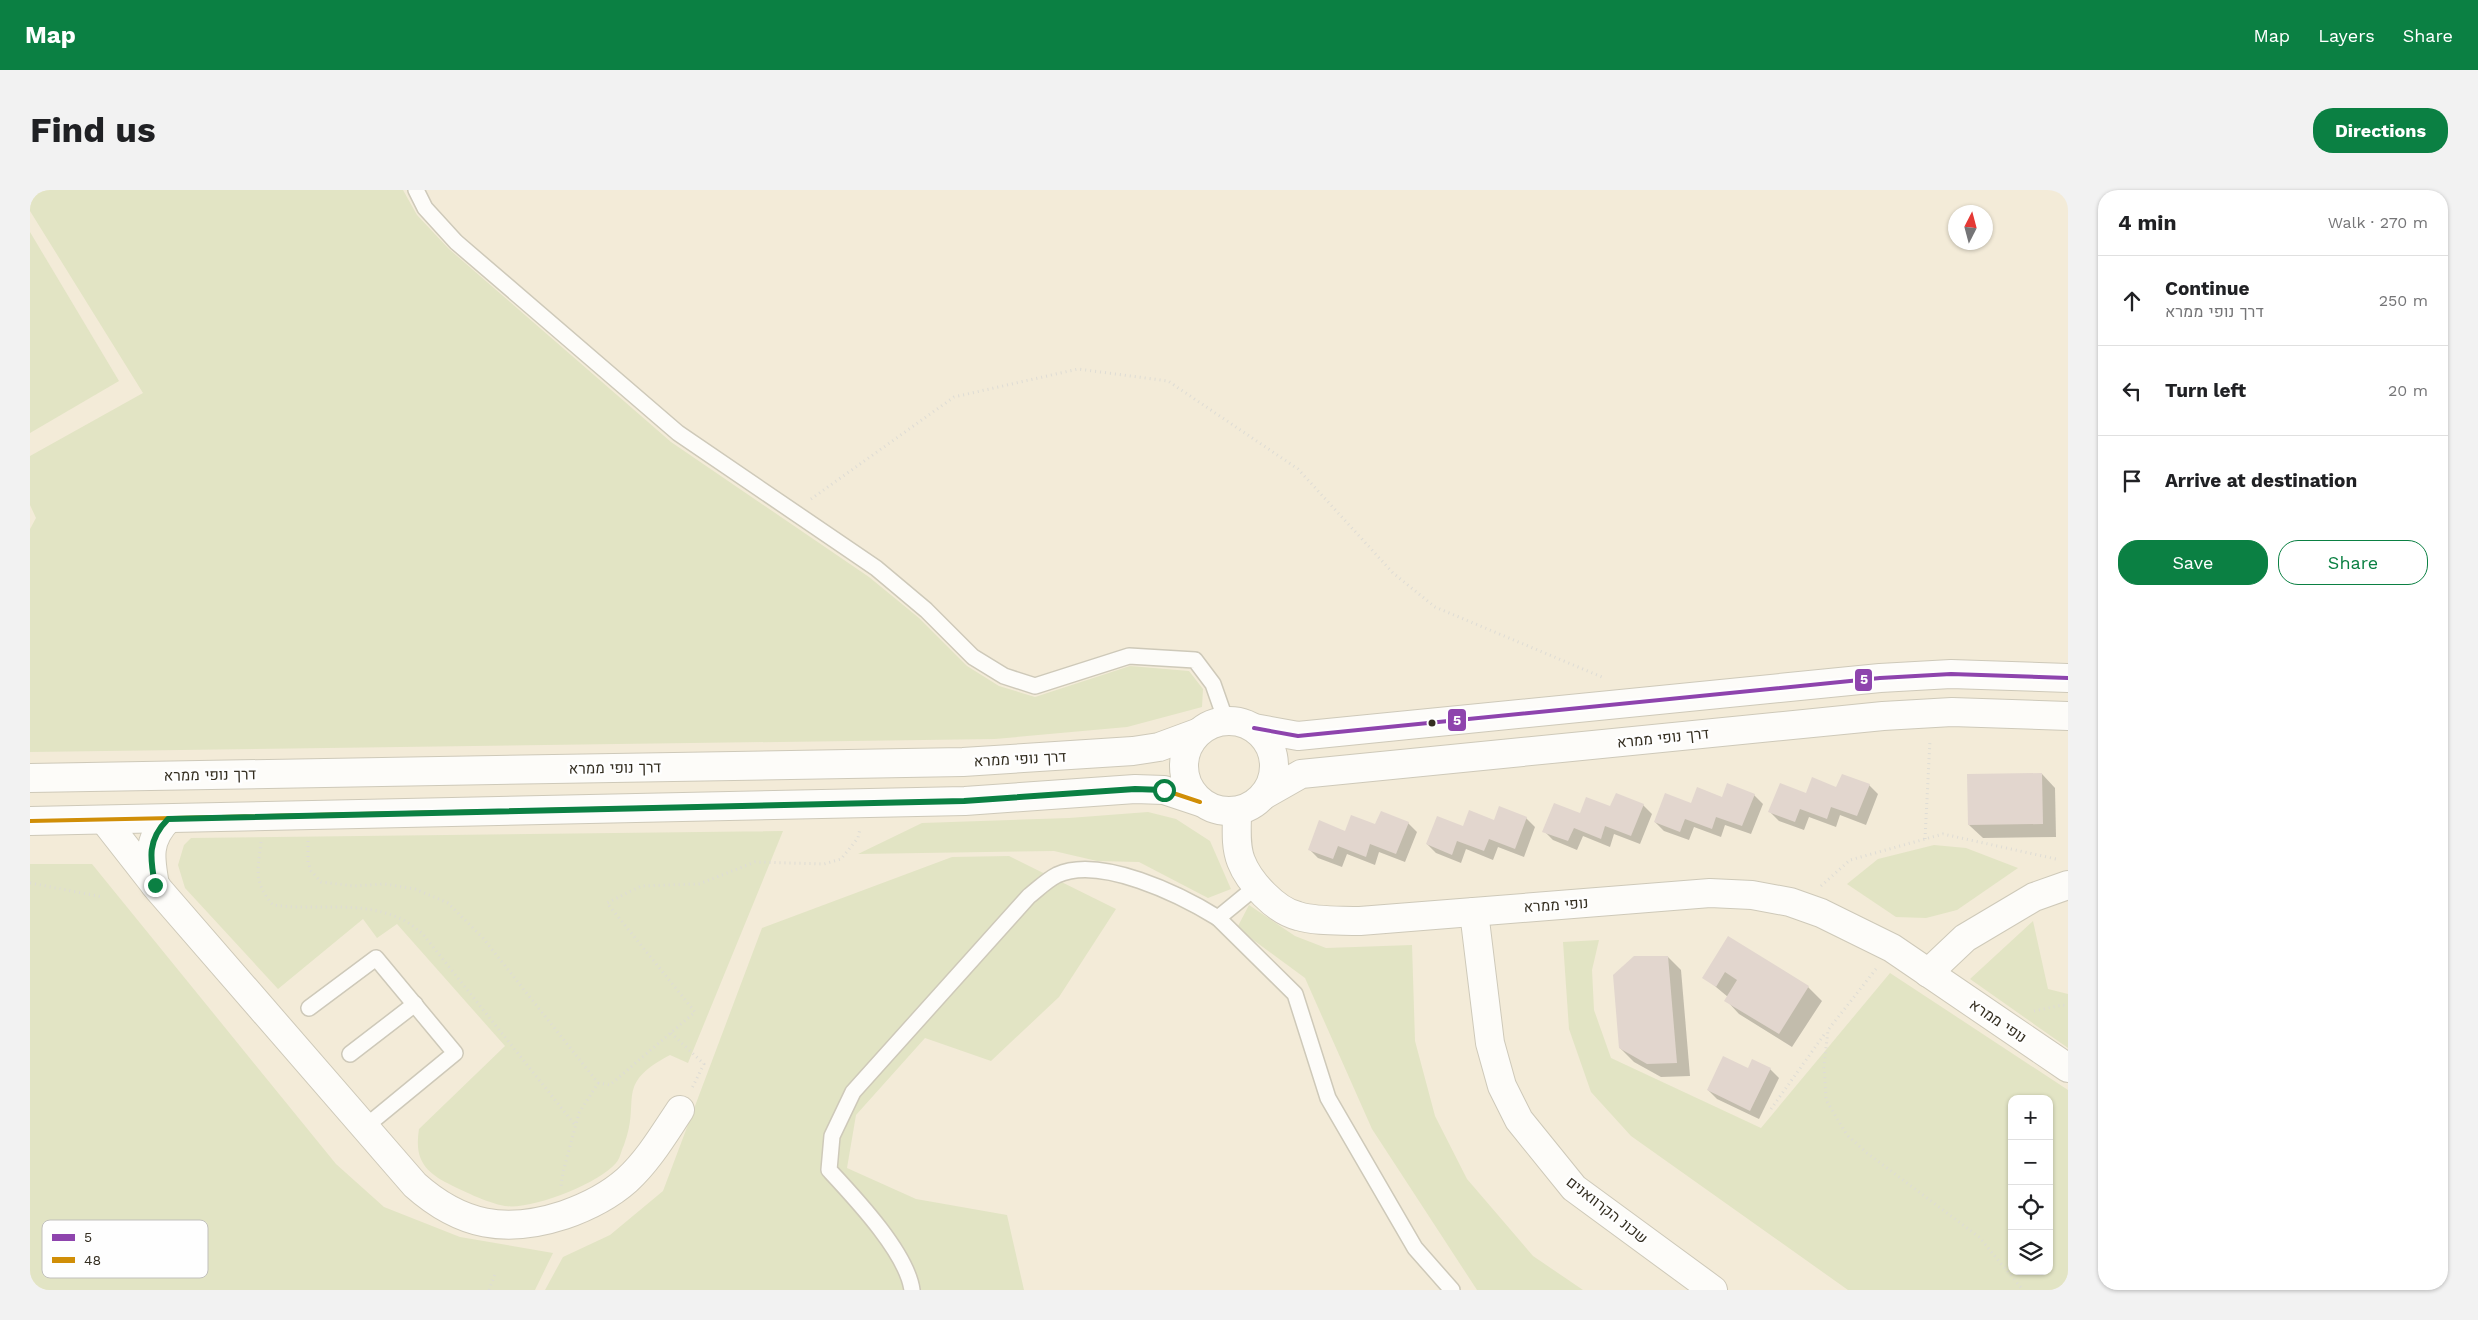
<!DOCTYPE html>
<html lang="en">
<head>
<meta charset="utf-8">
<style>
  body { margin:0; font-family:"Work Sans",Heebo,sans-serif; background:#f2f2f2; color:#202124 }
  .controls { position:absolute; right:15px; bottom:15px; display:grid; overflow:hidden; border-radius:10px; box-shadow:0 1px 4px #0004 }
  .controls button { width:45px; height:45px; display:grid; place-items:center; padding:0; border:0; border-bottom:1px solid #e0e0e0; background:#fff; color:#202124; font:25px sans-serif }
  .compass { position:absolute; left:1918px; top:15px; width:45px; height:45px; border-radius:50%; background:#fff; box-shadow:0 1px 4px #0004; rotate:6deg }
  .stop { position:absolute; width:15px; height:15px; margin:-11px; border:4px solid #0b8043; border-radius:50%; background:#fff }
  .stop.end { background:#0b8043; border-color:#fff; box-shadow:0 1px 5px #0008 }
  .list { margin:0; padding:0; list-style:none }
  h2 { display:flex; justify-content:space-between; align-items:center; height:65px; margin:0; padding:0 20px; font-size:21px }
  h2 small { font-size:16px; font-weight:400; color:#757577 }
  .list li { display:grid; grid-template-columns:32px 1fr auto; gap:15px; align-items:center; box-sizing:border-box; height:90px; padding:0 20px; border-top:1px solid #e0e0e0 }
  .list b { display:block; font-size:19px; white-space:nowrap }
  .list p { margin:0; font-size:16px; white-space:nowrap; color:#757577 }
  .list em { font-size:16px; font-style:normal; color:#757577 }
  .actions { display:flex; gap:10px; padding:15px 20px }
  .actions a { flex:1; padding:11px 0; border:1px solid #0b8043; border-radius:20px; text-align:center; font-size:18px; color:#0b8043 }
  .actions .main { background:#0b8043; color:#fff }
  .icon { flex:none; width:28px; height:28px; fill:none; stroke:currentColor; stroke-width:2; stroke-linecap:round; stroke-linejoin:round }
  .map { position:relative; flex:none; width:2038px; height:1100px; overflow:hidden; border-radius:20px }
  header { display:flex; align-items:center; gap:30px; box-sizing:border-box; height:70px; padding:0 25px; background:#0b8043; color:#fff }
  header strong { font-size:24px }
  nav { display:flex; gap:28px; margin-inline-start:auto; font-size:18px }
  .intro { display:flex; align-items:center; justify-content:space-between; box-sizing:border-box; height:120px; padding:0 30px }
  h1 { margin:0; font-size:35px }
  .button { padding:12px 22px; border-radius:20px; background:#0b8043; color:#fff; font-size:18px; font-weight:700 }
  main { display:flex; gap:30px; padding:0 30px }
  aside { flex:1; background:#fff; border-radius:20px; box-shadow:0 1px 4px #0004 }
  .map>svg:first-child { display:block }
  .green { fill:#e2e4c4; fill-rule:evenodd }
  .shadow { fill:#0003 }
  .building { fill:#e2d6ce }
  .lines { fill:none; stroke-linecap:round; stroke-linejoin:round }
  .service-casing { stroke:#cec9b9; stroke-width:18 }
  .minor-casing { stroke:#cec9b9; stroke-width:30 }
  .secondary-casing { stroke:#cec9b9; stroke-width:30 }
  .path { stroke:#dedcd5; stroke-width:3; stroke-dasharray:1 4; stroke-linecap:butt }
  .service { stroke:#fdfcf9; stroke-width:15 }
  .minor { stroke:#fdfcf9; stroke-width:28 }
  .secondary { stroke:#fdfcf9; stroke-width:28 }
  .bus-1-casing { stroke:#fefefe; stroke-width:8 }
  .bus-2-casing { stroke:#fefefe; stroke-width:8 }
  .bus-1 { stroke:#8e44ad; stroke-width:4 }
  .bus-2 { stroke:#d08e07; stroke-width:4 }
  .route { stroke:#0b8043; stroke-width:6 }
  .bus-dot { fill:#342e21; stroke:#fefefe; stroke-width:2 }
  .labels { text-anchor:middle; stroke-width:5; stroke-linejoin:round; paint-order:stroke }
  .street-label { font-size:15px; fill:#342e21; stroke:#fefefe }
  .key { fill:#fefefe; stroke:#c1c0bc; stroke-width:1 }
  .key-label { font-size:14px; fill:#342e21 }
  .line-badge { stroke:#fefefe; stroke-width:2 }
  .badge-label { font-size:14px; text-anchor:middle; font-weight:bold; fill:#fff }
</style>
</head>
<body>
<header>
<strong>Map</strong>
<nav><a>Map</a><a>Layers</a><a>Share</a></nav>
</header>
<div class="intro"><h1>Find us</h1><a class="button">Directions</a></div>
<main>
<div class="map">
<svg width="2038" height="1100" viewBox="0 0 2038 1100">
  <rect width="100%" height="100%" fill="#f3ebd8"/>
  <!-- green -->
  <g class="green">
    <polygon points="0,0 373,0 387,25 419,59 641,252 839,387 889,428 937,476 969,496 1005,507 1100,476 1159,481 1173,499 1172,517 1097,537 965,549 0,562 0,339 6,328 0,315 0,266 113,203 0,21"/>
    <polygon points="0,42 89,191 0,243"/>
    <polygon points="1118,622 1146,629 1180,651 1201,699 1178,708 1109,672 1067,671 1024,661 828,664 892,633 1039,628"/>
    <path d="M753 641 658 873 640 865C583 895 612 909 594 955 591 961 590 969 586 973 568 994 502 1020 475 1016 457 1013 431 1000 415 992 391 979 385 965 389 939L475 856 367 734 347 748 333 729 248 799 155 698 148 675 154 655 161 648Z"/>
    <polygon points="1904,655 1936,658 1988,678 1927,720 1896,728 1866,727 1817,694 1848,669"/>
    <polygon points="979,666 1086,719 1029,807 961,871 895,848 826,925 817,978 886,1009 977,1025 994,1100 515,1100 533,1067 580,1045 633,1001 732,738 922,667"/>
    <polygon points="0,674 62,674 306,974 354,1017 430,1047 523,1063 505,1100 0,1100"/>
    <polygon points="1219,715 1265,746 1296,758 1382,755 1385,851 1405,926 1437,989 1503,1066 1553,1100 1447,1100 1342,939 1275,788 1207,738"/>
    <polygon points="2003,731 2018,799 2038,804 2038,858 1940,789"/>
    <path d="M1569 750 1562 780 1564 820 1581 868 1731 938 1860 783 2038 900V1100H1818L1601 946 1561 902 1539 839 1533 752ZM1982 909H2019V1081H1982Z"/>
  </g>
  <!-- shadow -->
  <g class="shadow">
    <polygon points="2012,584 2025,598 2026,647 1953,648 1939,635"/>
    <polygon points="1839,595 1848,604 1836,635 1810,625 1806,637 1779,627 1774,640 1749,631 1740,622 1777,605"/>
    <polygon points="1724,605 1733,614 1721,644 1695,635 1691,647 1664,637 1659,650 1634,641 1625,632 1662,615"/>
    <polygon points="1613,615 1622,624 1610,654 1584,644 1580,657 1553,646 1547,660 1523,650 1514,641 1550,624"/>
    <polygon points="1496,628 1505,637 1494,667 1468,657 1463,670 1436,659 1431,673 1406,663 1397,654 1434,638"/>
    <polygon points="1378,633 1387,642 1375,672 1349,662 1345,675 1317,664 1312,677 1288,668 1279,659 1315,642"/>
    <polygon points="1698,748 1778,797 1792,811 1762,857 1709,824 1696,810 1698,807 1674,787"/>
    <polygon points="1638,767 1651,780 1660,886 1631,887 1604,872 1590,858"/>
    <polygon points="1740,879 1749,888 1729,929 1687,909 1678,900"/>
  </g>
  <!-- building -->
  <g class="building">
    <polygon points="2012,583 2013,634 1938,635 1937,584"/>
    <polygon points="1812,584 1840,594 1827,626 1801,617 1797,629 1770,619 1765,632 1738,622 1750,593 1776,603 1782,587 1806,597"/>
    <polygon points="1697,593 1725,604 1712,636 1686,627 1682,639 1655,629 1650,642 1624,632 1635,603 1661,613 1667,597 1692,607"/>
    <polygon points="1586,603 1614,614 1601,646 1575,636 1571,649 1544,638 1538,651 1512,642 1524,613 1550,623 1556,607 1580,616"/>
    <polygon points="1469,616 1497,627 1485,659 1459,649 1454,661 1427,651 1422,665 1396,654 1407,626 1433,636 1439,620 1464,630"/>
    <polygon points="1351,621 1379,632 1366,664 1340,654 1336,667 1308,656 1303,669 1278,660 1289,630 1315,641 1321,625 1345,634"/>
    <polygon points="1698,746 1779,796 1749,844 1694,811 1707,790 1695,782 1686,797 1672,788"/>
    <polygon points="1604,766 1638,766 1647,873 1617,874 1589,858 1583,785"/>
    <polygon points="1693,866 1718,878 1722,869 1741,878 1720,921 1677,900"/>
  </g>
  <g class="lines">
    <!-- service casing -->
    <g class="service-casing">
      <g id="service">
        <polyline points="386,0 395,18 426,52 648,243 846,378 896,420 943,467 974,486 1005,496 1099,466 1165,470 1183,494 1196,531"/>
        <polyline points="1188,728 1265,804 1298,908 1385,1058 1422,1100"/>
        <polyline points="279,818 346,768 425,863 335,937"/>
        <polyline points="320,864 385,814"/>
        <path d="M882 1100C877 1063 825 1008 799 980L802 946 823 902 999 706C1008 699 1017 690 1027 685 1070 665 1151 705 1188 728L1227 696"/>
      </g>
    </g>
    <!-- minor casing -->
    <g class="minor-casing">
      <g id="minor">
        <path d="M1207 621C1207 638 1205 656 1211 671 1219 692 1246 721 1268 726 1288 732 1309 730 1330 731L1680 703 1722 705 1760 712 1791 723 1862 758 2038 878"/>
        <path d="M75 631 129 700 385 995C431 1036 476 1044 534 1025 557 1017 579 1006 597 990 618 971 634 944 650 920"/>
        <path d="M125 695C120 668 117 650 138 629"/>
        <polyline points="1444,722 1460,853 1472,896 1489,930 1544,998 1683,1100"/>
        <polyline points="1898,783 1935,748 2004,707 2038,695"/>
      </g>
    </g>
    <!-- secondary casing -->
    <g class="secondary-casing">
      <g id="secondary">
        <circle cx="1199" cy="576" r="45"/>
        <polyline points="1224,538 1268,546 1850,488 1921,484 2038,488"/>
        <polyline points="0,588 933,572 1103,561 1129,557 1167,543"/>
        <polyline points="1234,605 1271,584 1853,526 1922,522 2038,526"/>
        <polyline points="0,631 935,611 1105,599 1134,600 1170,612"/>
      </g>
    </g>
    <!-- path -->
    <g class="path">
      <polyline points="781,309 924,207 1048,179 1138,191 1268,279 1363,383 1405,417 1572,487"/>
      <polyline points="1895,649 1900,550"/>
      <polyline points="278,651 278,672 281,681 291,692 324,696 355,694 385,699 418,713 453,748 568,893 549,923 533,982 531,996"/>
      <path d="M231 652C228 680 223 692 243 715 285 721 329 710 369 728 377 731 385 738 392 743L545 935"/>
      <polyline points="0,693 73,707"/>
      <polyline points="1791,696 1820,670 1913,644 2026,669"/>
      <polyline points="1846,779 1798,840 1794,876 1796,910 1817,945 1837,963 1949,1047 1993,1100"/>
      <polyline points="2004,821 2032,815 2038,816"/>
      <polyline points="641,843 674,874 662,898"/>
      <polyline points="568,893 580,895 665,822 577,713 611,696 669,694 725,672 794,674 811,669 828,648 830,639"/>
      <polyline points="1741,919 1796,842"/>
      <polyline points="459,1100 465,1084"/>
    </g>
    <!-- service -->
    <use href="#service" class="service"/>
    <!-- minor -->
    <use href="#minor" class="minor"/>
    <!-- secondary -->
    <use href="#secondary" class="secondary"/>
    <!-- bus-1 casing -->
    <g class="bus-1-casing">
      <polyline id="bus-1" points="1224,538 1268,546 1850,488 1921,484 2038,488"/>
    </g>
    <!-- bus-2 casing -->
    <g class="bus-2-casing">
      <polyline id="bus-2" points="0,631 935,611 1105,599 1134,600 1170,612"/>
    </g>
    <!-- bus-1 -->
    <use href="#bus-1" class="bus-1"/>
    <!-- bus-2 -->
    <use href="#bus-2" class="bus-2"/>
  </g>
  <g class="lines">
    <!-- route -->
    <path class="route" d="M125 695C120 668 117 650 138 629L934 611 1105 599 1134 600"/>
  </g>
  <!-- markers -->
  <circle class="bus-dot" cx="1402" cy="533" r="4.5"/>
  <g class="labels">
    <!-- street labels -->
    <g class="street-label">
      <text transform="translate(1633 548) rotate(-6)" y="5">דרך נופי ממרא</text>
      <text transform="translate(990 569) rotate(-3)" y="5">דרך נופי ממרא</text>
      <text transform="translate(585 578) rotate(-1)" y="5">דרך נופי ממרא</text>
      <text transform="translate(180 585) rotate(-1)" y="5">דרך נופי ממרא</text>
      <text transform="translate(1526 715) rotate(-4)" y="5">נופי ממרא</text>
      <text transform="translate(1968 831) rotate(34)" y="5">נופי ממרא</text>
      <text transform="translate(1577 1020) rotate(38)" y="5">שכונ הקרוואנים</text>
    </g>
  </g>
  <!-- legend -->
  <rect x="12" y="1030" width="166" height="58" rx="8" class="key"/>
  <rect x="22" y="1044" width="23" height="7" fill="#8e44ad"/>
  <rect x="22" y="1067" width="23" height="6" fill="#d08e07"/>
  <g class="key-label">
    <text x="54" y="1052">5</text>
    <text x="54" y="1075">48</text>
  </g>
  <g class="line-badge">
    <rect x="1824" y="478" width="19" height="24" rx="5" fill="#8e44ad"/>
    <rect x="1417" y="518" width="20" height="24" rx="5" fill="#8e44ad"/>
  </g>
  <g class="badge-label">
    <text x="1834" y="494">5</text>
    <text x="1427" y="535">5</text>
  </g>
</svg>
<div class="controls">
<button>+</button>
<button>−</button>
<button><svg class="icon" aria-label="locate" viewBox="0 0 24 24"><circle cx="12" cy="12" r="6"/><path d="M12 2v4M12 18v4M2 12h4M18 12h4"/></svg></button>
<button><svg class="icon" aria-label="layers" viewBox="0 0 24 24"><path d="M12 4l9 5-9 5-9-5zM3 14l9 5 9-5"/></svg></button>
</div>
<svg class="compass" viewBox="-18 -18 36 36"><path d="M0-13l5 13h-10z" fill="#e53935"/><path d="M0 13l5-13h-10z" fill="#757577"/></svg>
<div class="stop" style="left:1134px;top:600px"></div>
<div class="stop end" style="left:125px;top:695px"></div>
</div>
<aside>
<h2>4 min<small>Walk · 270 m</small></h2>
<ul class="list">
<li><svg class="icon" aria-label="ahead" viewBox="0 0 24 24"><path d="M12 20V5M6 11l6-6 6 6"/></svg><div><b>Continue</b><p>דרך נופי ממרא</p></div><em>250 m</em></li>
<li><svg class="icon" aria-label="left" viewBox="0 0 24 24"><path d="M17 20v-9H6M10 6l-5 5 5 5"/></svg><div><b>Turn left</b></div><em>20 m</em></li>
<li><svg class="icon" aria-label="arrive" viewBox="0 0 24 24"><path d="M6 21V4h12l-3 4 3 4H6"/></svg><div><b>Arrive at destination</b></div></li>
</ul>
<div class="actions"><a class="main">Save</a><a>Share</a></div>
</aside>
</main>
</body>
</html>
